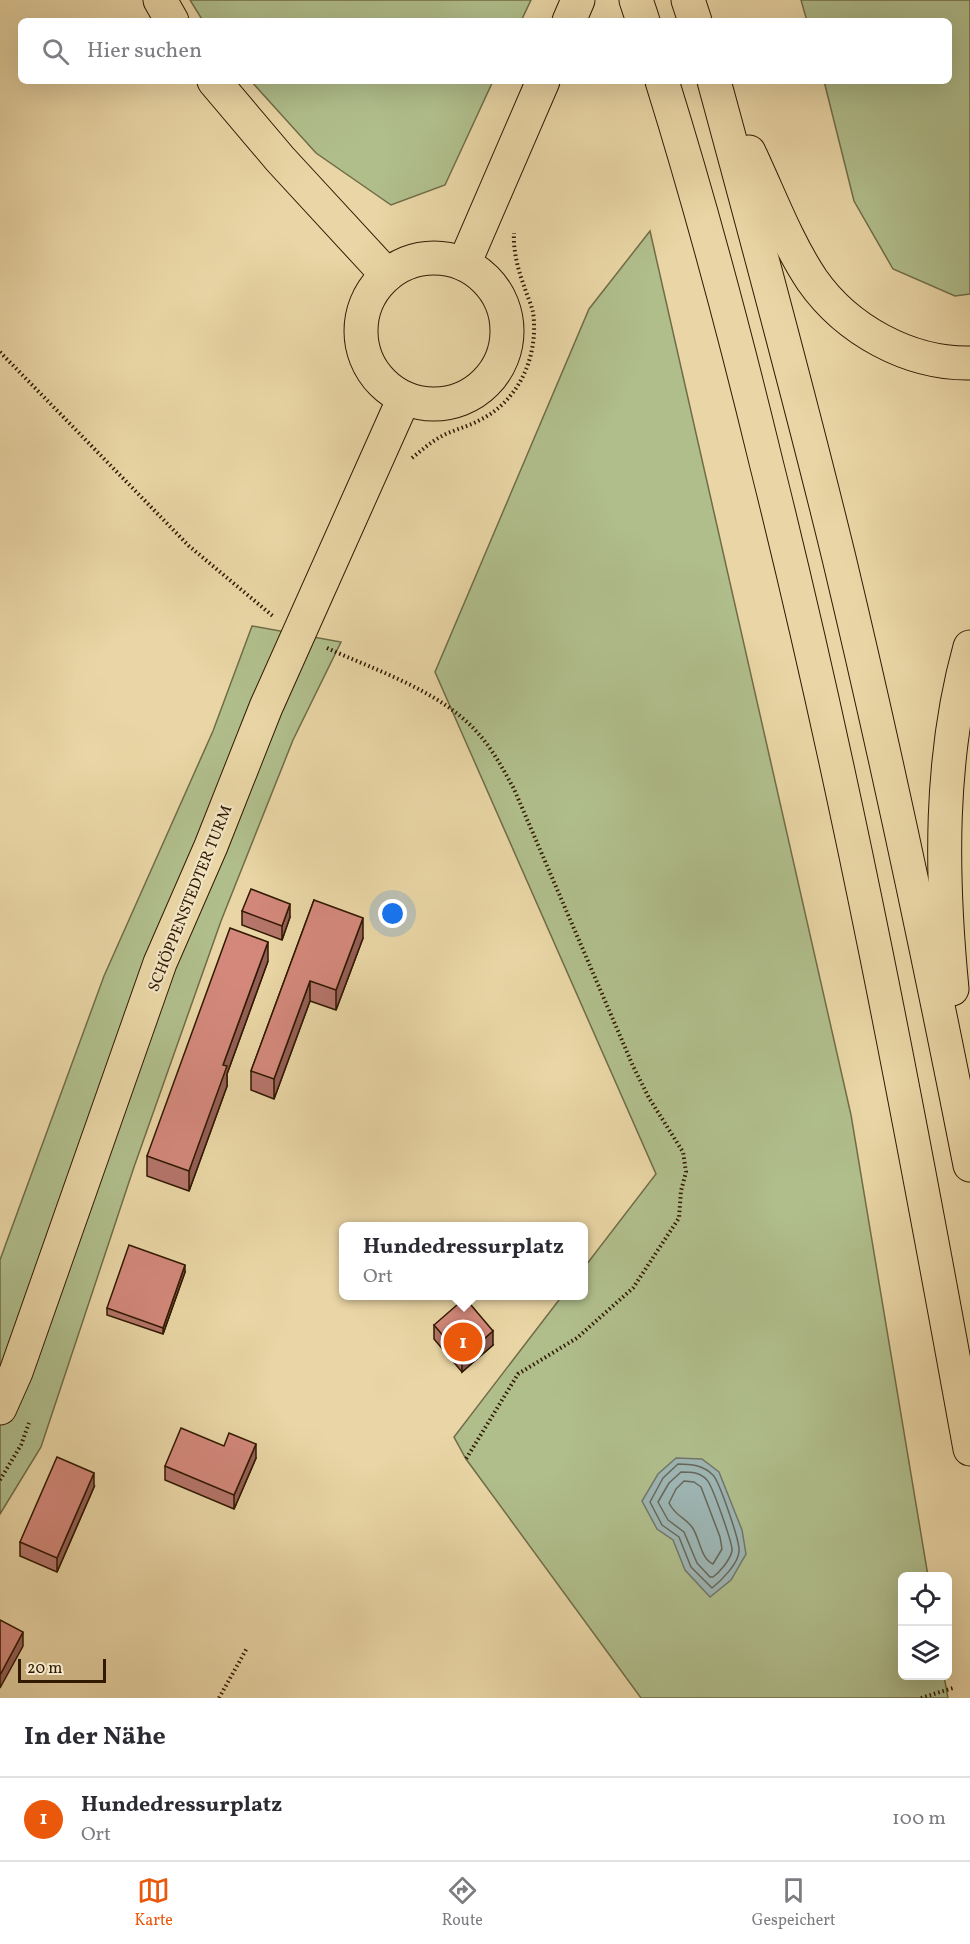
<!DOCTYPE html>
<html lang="de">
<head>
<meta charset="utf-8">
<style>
  body { margin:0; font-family:Vollkorn,serif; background:#f7f7f7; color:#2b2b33 }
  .controls { position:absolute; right:18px; bottom:18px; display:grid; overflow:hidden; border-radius:9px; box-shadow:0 6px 24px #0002 }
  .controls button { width:54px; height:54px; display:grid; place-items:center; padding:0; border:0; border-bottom:2px solid #e1e1e2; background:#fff; color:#2b2b33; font:30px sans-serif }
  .scale { position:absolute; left:18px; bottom:15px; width:88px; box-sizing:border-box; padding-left:6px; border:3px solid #311900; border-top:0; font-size:16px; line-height:21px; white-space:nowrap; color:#311900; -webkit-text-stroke:4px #f1e4c4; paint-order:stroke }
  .you { position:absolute; left:393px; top:914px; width:21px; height:21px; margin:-15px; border:4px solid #fff; border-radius:50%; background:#1a73e8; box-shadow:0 0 0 9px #1a73e833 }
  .badge { display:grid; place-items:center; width:39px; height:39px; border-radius:50%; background:#ea580c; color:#fff; font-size:20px; font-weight:700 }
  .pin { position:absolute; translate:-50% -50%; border:3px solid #fff; box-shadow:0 2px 6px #0006 }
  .popup { position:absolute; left:339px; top:1222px; width:249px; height:78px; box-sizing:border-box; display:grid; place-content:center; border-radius:9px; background:#fff; filter:drop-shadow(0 2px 4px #0005); font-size:20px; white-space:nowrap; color:#7c7c81 }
  .popup b { font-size:22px; color:#2b2b33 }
  .popup::after { content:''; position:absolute; left:50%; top:100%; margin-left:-12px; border:12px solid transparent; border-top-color:#fff }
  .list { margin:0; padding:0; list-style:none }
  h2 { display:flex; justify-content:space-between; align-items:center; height:78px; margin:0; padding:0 24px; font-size:26px }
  h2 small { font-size:20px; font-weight:400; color:#7c7c81 }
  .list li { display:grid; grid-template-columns:39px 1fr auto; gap:18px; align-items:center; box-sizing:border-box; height:84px; padding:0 24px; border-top:2px solid #e1e1e2 }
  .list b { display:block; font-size:22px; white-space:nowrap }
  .list p { margin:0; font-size:20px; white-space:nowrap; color:#7c7c81 }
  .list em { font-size:20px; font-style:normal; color:#7c7c81 }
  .icon { flex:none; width:33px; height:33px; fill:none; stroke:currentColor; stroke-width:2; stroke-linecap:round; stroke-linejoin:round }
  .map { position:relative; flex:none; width:970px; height:1698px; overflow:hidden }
  .search { position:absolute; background:#fff; box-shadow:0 6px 24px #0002; left:18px; right:18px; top:18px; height:66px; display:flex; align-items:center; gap:15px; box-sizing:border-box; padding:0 21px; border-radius:9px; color:#7c7c81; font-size:22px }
  .sheet { height:162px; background:#fff }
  nav { display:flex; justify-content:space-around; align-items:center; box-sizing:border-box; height:84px; border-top:2px solid #e1e1e2; background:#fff; font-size:16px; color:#7c7c81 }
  nav a { display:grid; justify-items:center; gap:3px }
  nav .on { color:#ea580c }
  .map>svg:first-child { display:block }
  .green { fill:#b0be8c; stroke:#706c46; stroke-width:1.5 }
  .water { fill:#9db5b3; stroke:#72776b; stroke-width:1.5 }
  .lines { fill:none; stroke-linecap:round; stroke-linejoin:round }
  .shore { stroke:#67675a; stroke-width:1.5 }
  .major-casing { stroke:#311900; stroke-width:35 }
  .highway-casing { stroke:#311900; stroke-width:35 }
  .path { stroke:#311900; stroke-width:4; stroke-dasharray:1.5 3; stroke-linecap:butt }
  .major { stroke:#e9d5a5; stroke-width:33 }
  .highway { stroke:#e9d5a5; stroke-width:33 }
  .wall { fill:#b5756a; stroke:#311900; stroke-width:1.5 }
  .shaded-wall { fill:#945f56; stroke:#311900; stroke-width:1.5 }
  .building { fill:#d3887b; stroke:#311900; stroke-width:1.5 }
  .labels { text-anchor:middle; stroke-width:4.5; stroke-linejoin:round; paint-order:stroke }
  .street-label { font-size:16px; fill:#311900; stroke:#f1e4c4 }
</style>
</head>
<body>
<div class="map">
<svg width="970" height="1698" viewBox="0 0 970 1698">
  <rect width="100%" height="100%" fill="#e9d5a5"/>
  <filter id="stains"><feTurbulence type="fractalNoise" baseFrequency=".00333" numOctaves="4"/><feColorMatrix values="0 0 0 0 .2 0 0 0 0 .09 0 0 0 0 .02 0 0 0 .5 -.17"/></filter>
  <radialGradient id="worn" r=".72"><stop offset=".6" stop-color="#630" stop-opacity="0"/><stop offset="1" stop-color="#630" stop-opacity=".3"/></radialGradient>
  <!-- green -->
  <g class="green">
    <polygon points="190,0 531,0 521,21 203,21"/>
    <polygon points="801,0 970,0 970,294 955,296 893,269 854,201 824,81 949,81 949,21 807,21"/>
    <polygon points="251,81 493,81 445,185 391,205 316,153"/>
    <polygon points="650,231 851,1115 928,1576 902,1576 902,1676 944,1676 948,1698 641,1698 466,1459 454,1437 562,1296 583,1296 583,1269 656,1174 435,672 589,309"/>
    <polygon points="252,626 341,642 293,740 221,921 134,1167 41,1447 0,1514 0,1260 104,976 213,731"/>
  </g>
  <!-- water -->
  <polygon class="water" points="676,1458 702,1459 719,1472 742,1530 746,1554 731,1580 710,1597 685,1570 673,1540 657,1529 642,1501 658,1474"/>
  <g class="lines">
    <!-- shore -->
    <g class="shore">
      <path d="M678 1464C691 1464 703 1465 713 1475 719 1481 740 1541 739 1551 739 1563 721 1581 712 1588L691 1567 679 1537 662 1525 650 1502 663 1478Z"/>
      <path d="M681 1472C691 1472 700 1472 707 1480 712 1485 733 1544 732 1551 730 1560 720 1572 713 1577H710L697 1563 684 1532 668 1520 658 1502 669 1483Z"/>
      <path d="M684 1481 694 1482 701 1487 720 1537 722 1549 713 1564C700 1558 700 1538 692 1527 684 1516 676 1517 669 1503L676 1489Z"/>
    </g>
    <!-- major casing -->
    <g class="major-casing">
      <g id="major">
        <polyline points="569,21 578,0"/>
        <circle cx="434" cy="331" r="73"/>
        <polyline points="464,264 543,81"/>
        <polyline points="0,1408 16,1372 160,963 211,846 266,707 404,398"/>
      </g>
    </g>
    <!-- highway casing -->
    <g class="highway-casing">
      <g id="highway">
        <polyline points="160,0 172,21"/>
        <polyline points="636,0 643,21"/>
        <polyline points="688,0 695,21"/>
        <polyline points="214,81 280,159 387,275"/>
        <path d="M662 81C701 206 735 334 766 462 848 789 910 1118 970 1449"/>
        <path d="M714 81C757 239 800 398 839 558 887 759 930 962 970 1165"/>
        <path d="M749 152C769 194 786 241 812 280 847 330 909 364 970 363"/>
        <path d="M952 989C941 875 939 758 970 647"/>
      </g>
    </g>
    <!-- path -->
    <g class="path">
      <polyline points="0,352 189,546 274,617"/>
      <path d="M412 458C423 449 433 440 446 434 457 429 469 426 480 420 520 400 539 355 533 312 531 304 527 295 524 286 518 270 513 250 514 233"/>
      <path d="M327 648C375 670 440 691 476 731 492 748 503 769 514 789L633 1066 649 1098 683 1152 686 1172 681 1191 679 1218 633 1288 577 1338 518 1374 466 1459"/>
      <polyline points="0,1480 21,1445 29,1423"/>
      <polyline points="219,1698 247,1648"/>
      <polyline points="921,1698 953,1688"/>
    </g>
    <!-- major -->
    <use href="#major" class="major"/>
    <!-- highway -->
    <use href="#highway" class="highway"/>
  </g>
  <!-- wall -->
  <g class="wall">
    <polygon points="314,900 363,938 336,1010 310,1001 274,1099 251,1090 251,1071"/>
    <polygon points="242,911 290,917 282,940 242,925"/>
    <polygon points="268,961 227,1074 227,1086 189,1191 147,1176 147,1156"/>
    <polygon points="185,1272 163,1334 107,1315 107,1308"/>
    <polygon points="434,1325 493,1345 462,1372 434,1339"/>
    <polygon points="224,1446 256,1458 234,1509 165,1480 165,1466"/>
    <polygon points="94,1487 57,1572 20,1556 20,1542"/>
  </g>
  <!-- shaded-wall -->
  <g class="shaded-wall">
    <polygon points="290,904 290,917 282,940 282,926"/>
    <polygon points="363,918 363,938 336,1010 336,990"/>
    <polygon points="268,942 268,961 227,1074 227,1086 189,1191 189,1171 223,1065"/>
    <polygon points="310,981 310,1001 274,1099 274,1079"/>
    <polygon points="185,1265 185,1272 163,1334 163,1328"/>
    <polygon points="493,1331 493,1345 462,1372 462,1358"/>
    <polygon points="256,1444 256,1458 234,1509 234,1495"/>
    <polygon points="94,1473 94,1487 57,1572 57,1558"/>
    <polygon points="23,1632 23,1646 0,1688 0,1675"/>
  </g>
  <!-- building -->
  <g class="building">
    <polygon points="251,889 290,904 282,926 242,911"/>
    <polygon points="314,900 363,918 336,990 310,981 274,1079 251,1071"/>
    <polygon points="230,928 268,942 223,1065 227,1066 189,1171 147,1156"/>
    <polygon points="129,1245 185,1265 163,1328 107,1308"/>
    <polygon points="465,1298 493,1331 462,1358 434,1325"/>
    <polygon points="181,1428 224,1446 229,1433 256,1444 234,1495 165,1466"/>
    <polygon points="57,1457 94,1473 57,1558 20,1542"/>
    <polygon points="0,1620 23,1632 0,1675"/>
  </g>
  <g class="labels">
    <!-- street labels -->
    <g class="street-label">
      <text transform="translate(189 898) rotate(-68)" y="6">SCHÖPPENSTEDTER TURM</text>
    </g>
  </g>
  <rect width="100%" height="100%" filter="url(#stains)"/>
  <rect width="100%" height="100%" fill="url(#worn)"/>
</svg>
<div class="controls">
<button><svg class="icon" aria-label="locate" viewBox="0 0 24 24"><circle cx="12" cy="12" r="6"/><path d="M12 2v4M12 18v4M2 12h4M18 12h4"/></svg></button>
<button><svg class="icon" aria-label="layers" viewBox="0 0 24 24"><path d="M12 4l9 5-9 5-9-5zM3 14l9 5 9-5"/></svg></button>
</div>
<div class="scale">20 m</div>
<div class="you"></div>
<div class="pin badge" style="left:463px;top:1342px">1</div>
<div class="popup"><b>Hundedressurplatz</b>Ort</div>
<div class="search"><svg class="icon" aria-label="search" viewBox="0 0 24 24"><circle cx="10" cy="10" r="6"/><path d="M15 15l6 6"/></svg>Hier suchen</div>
</div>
<section class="sheet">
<h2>In der Nähe<small></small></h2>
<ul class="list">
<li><span class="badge">1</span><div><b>Hundedressurplatz</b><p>Ort</p></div><em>100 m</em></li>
</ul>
</section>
<nav>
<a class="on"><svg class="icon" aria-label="map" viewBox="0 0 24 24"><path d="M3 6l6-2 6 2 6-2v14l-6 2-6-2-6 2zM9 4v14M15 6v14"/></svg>Karte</a>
<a><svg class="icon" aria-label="directions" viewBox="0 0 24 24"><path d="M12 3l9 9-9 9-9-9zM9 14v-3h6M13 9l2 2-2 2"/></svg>Route</a>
<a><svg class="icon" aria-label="saved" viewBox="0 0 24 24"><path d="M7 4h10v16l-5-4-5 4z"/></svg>Gespeichert</a>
</nav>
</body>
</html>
